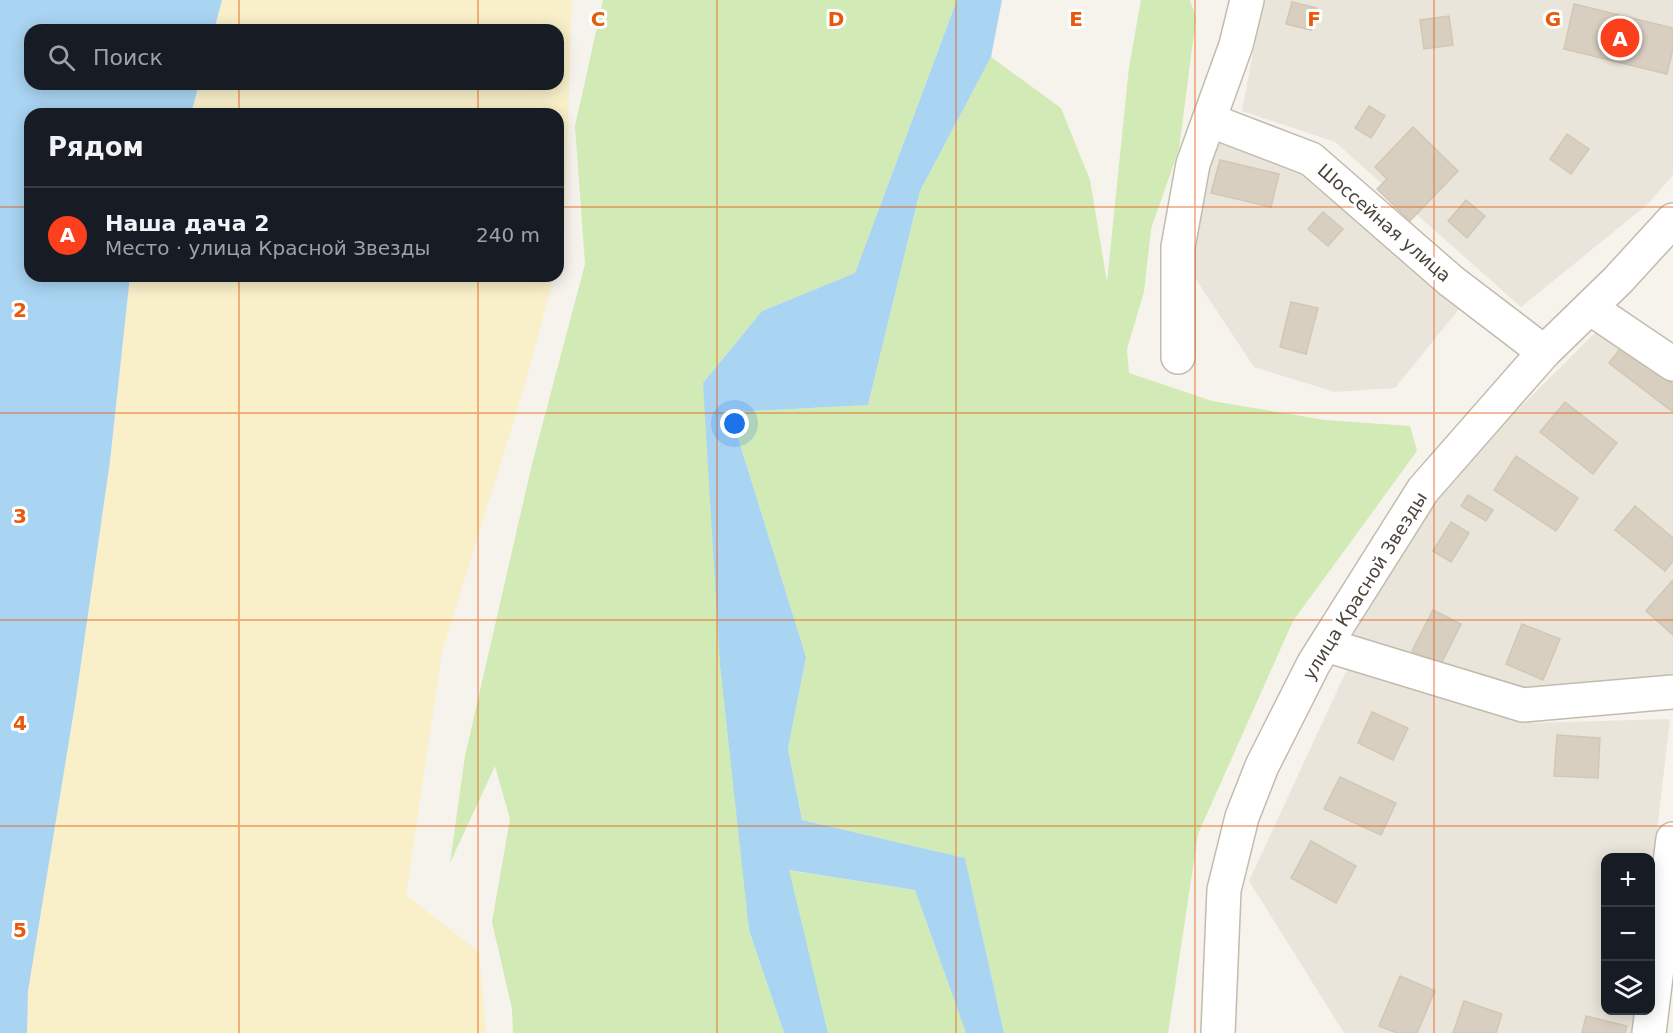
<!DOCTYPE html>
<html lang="ru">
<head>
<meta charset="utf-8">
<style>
  body { margin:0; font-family:"DejaVu Sans",sans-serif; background:#242831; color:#f1f3f6 }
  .controls { position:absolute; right:18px; bottom:18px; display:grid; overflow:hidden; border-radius:12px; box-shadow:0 3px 15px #0003 }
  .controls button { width:54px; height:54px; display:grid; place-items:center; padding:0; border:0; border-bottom:2px solid #363941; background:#171b24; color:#f1f3f6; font:30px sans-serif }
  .you { position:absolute; left:735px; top:424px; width:21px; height:21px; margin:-15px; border:4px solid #fff; border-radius:50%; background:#1a73e8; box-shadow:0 0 0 9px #1a73e833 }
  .badge { display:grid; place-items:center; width:39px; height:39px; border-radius:50%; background:#fc3f1d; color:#fff; font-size:20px; font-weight:700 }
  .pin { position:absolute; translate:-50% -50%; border:3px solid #fff; box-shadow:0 2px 6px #0006 }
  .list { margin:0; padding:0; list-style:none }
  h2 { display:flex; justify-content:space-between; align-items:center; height:78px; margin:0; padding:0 24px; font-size:26px }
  h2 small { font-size:20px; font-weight:400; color:#9ea1a6 }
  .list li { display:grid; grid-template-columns:39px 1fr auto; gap:18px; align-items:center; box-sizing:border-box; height:96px; padding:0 24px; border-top:2px solid #363941 }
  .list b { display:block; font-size:22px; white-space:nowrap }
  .list p { margin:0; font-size:20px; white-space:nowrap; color:#9ea1a6 }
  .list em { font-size:20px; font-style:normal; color:#9ea1a6 }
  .icon { flex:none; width:33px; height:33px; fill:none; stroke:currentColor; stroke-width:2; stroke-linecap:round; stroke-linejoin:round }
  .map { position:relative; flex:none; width:1673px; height:1033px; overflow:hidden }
  .search { position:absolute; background:#171b24; box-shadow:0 3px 15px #0003; left:24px; top:24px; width:540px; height:66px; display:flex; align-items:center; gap:15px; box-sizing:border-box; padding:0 21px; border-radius:18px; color:#9ea1a6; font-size:22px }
  .panel { position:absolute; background:#171b24; box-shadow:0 3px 15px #0003; left:24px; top:108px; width:540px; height:174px; border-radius:18px }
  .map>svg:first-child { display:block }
  .residential { fill:#eae5da }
  .green { fill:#d2eab5 }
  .sand { fill:#f9efc9 }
  .water { fill:#a9d4f2 }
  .building { fill:#d8cfc1; stroke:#d3c7b4; stroke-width:1.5 }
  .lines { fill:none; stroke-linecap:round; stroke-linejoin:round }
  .minor-casing { stroke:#c2bbae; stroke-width:36 }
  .minor { stroke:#fff; stroke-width:33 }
  .grid { fill:none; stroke:#e8590c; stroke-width:1.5; stroke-opacity:0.55 }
  .labels { text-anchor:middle; stroke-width:6; stroke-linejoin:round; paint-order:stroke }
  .street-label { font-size:18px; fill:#4b4439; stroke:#fff }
  .grid-label { font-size:20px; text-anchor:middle; font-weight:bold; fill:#e8590c; stroke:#fff; stroke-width:6; stroke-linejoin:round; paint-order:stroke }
</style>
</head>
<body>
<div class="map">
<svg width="1673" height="1033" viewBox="0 0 1673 1033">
  <rect width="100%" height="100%" fill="#f6f3ec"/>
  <!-- residential -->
  <g class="residential">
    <polygon points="1263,0 1673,0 1673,175 1648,204 1521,307 1335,142 1242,111"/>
    <polygon points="1220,140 1315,176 1463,304 1395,388 1335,392 1254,367 1195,278 1194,206"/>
    <polygon points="1604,324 1673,371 1673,674 1520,696 1343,642 1432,495"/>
    <polygon points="1349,665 1532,723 1670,719 1651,883 1650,858 1606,858 1606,1010 1635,1011 1632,1033 1344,1033 1249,881"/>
  </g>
  <!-- green -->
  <g class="green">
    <polygon points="603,0 957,0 855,273 762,311 703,383 749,930 784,1033 513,1033 512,1009 492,922 510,819 495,766 450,863 465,756 532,464 585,264 575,126"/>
    <polygon points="1141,0 1190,0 1196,18 1179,149 1151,229 1144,292 1127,349 1129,373 1212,401 1325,420 1410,426 1417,451 1293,621 1198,834 1168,1033 1004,1033 965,858 802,820 788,749 806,657 730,412 868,405 920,191 991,57 1061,108 1090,180 1107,282 1129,67"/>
    <polygon points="788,870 915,890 966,1033 828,1033"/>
  </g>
  <!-- sand -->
  <g class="sand">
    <polygon points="222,0 572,0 564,238 558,260 558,114 191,114 199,84 558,84 558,30 214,30"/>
    <polygon points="130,276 554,276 524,388 442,652 406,895 479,952 486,1033 27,1033 28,991 76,698 110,461"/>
  </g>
  <!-- water -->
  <g class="water">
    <polygon points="0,0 222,0 214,30 30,30 30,84 199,84 191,114 30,114 30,276 130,276 110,461 76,698 28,991 27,1033 0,1033"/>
    <polygon points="957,0 1002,0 991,57 920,191 868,405 730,412 806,657 788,749 802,820 965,858 1004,1033 966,1033 915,890 789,870 828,1033 784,1033 749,930 720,664 703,383 762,311 855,273"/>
  </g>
  <!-- building -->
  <g class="building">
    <polygon points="1292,2 1317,8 1311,30 1286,24"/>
    <polygon points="1574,4 1673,28 1673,49 1667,74 1564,49"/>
    <polygon points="1449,16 1453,45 1424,49 1420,20"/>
    <polygon points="1369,106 1385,116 1371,138 1355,128"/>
    <polygon points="1413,127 1458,171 1410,221 1377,189 1387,179 1375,167"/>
    <polygon points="1567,134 1589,149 1571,174 1550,159"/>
    <polygon points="1220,160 1279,174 1271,207 1211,193"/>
    <polygon points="1466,200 1485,216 1467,238 1448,221"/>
    <polygon points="1323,212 1343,229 1328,246 1308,229"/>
    <polygon points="1291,302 1318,308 1306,354 1280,347"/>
    <polygon points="1623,345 1673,384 1673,412 1609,363"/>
    <polygon points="1565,402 1617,443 1593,474 1540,432"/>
    <polygon points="1516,456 1578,498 1556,531 1494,490"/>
    <polygon points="1468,495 1493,510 1486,521 1461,506"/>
    <polygon points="1635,506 1673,538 1673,561 1665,571 1615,530"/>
    <polygon points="1451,522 1469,533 1451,562 1433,551"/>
    <polygon points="1673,580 1673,635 1646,611"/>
    <polygon points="1433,610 1461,624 1440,666 1412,651"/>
    <polygon points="1522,624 1560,639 1543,680 1506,664"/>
    <polygon points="1372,712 1408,728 1393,760 1358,743"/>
    <polygon points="1557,735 1600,738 1598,778 1554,776"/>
    <polygon points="1340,777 1396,803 1381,835 1324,809"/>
    <polygon points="1311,841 1356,866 1336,903 1291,878"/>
    <polygon points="1400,976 1435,991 1417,1033 1397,1033 1379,1026"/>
    <polygon points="1464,1001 1502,1014 1496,1033 1453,1033"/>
    <polygon points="1586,1016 1627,1026 1625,1033 1582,1033"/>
  </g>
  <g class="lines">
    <!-- minor casing -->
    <g class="minor-casing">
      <g id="minor">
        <polyline points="1209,120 1311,159 1451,281 1544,352"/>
        <polyline points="1590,308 1673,364"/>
        <polyline points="1178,357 1178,247 1193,164 1236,45 1247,0"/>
        <polyline points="1326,645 1523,705 1673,692"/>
        <polyline points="1218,1033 1224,890 1242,817 1262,766 1314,663 1423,490 1544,352 1618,280 1673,220"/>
        <polyline points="1649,1033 1673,839"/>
      </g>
    </g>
    <!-- minor -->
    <use href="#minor" class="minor"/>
  </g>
  <!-- grid -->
  <path class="grid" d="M239 0V30M478 0V30M717 0V1033M956 0V1033M1195 0V1033M1434 0V1033M239 84V114M478 84V114M0 207H30M558 207H1673M239 276V1033M478 276V1033M0 413H1673M0 620H1673M0 826H1673"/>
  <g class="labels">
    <!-- street labels -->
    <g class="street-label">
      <text transform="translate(1384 223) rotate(41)" y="6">Шоссейная улица</text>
      <text transform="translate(1365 586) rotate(-58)" y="6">улица Красной Звезды</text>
    </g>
  </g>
  <g class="grid-label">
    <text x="598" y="26">C</text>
    <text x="836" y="26">D</text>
    <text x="1076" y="26">E</text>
    <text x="1314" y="26">F</text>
    <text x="1553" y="26">G</text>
    <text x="20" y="317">2</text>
    <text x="20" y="523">3</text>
    <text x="20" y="730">4</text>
    <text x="20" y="937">5</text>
  </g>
</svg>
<div class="controls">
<button>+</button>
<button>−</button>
<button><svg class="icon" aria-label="layers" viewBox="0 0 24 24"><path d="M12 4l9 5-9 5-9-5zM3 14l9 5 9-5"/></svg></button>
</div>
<div class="you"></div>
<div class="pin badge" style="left:1620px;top:38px">A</div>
<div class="search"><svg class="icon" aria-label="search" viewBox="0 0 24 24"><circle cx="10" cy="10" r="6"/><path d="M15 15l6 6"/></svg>Поиск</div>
<section class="panel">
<h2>Рядом<small></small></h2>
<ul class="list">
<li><span class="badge">A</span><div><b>Наша дача 2</b><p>Место · улица Красной Звезды</p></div><em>240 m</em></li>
</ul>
</section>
</div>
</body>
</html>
